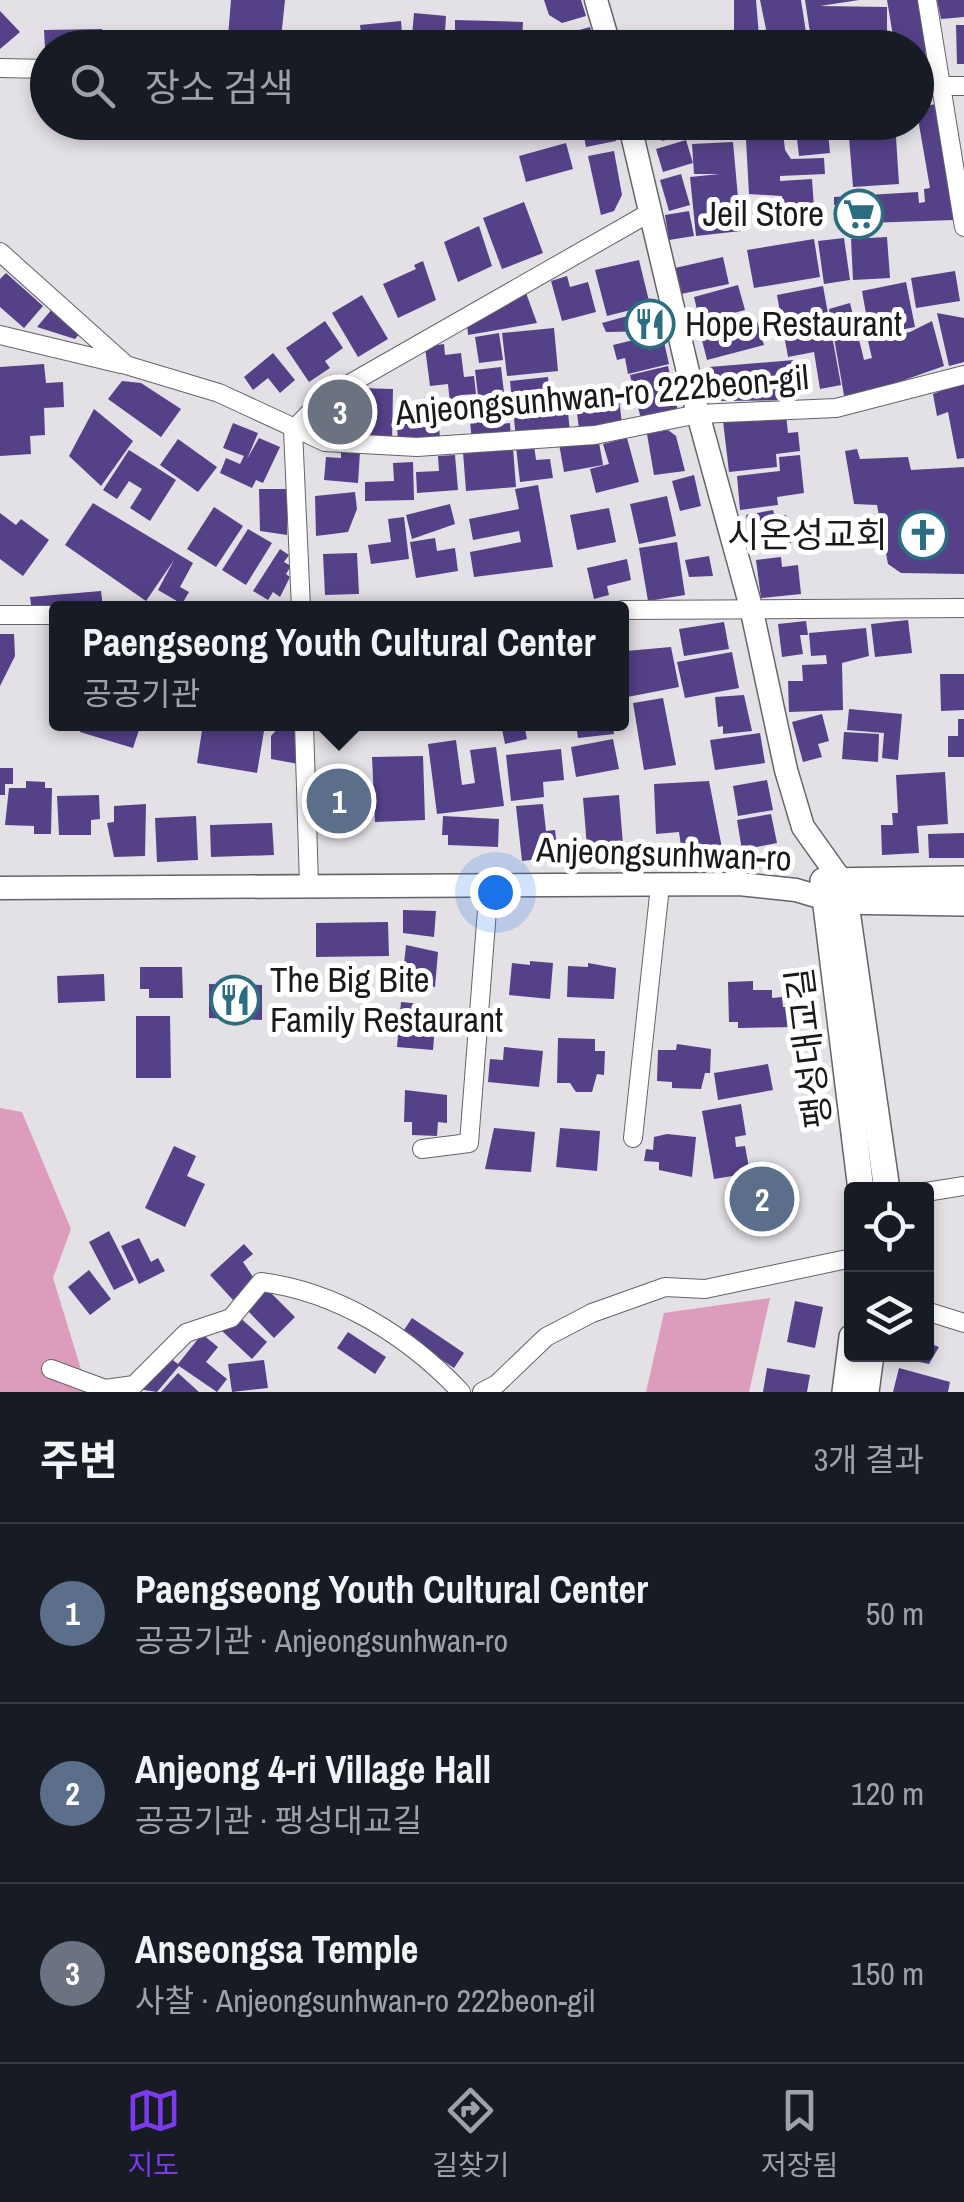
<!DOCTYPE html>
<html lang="ko">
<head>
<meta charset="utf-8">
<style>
  body { margin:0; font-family:"Archivo Narrow","Noto Sans KR",sans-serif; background:#242831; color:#f1f3f6 }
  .controls { position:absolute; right:30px; bottom:30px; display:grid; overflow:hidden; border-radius:10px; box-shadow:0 5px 15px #0003 }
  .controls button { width:90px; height:90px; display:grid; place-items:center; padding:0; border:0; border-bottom:2px solid #363941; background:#171b24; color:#f1f3f6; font:50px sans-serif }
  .you { position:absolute; left:495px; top:892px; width:35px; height:35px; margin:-25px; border:8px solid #fff; border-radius:50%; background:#1a73e8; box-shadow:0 0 0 15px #1a73e833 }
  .badge { display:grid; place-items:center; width:65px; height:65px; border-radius:50%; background:#7c3aed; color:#fff; font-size:32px; font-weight:700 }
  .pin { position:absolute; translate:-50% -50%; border:5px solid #fff; box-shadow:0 2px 10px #0006 }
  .popup { position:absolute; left:49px; top:601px; width:580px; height:130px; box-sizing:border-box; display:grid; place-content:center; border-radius:10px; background:#171b24; filter:drop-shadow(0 2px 8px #0005); font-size:32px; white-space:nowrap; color:#9ea1a6 }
  .popup b { font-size:38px; color:#f1f3f6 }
  .popup::after { content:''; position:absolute; left:50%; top:100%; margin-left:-20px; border:20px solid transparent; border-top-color:#171b24 }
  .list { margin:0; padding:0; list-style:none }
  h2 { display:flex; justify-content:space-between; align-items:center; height:130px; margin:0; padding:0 40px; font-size:42px }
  h2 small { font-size:32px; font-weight:400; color:#9ea1a6 }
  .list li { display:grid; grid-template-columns:65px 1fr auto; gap:30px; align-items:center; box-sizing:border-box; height:180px; padding:0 40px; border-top:2px solid #363941 }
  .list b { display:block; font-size:38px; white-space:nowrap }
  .list p { margin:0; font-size:32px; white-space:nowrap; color:#9ea1a6 }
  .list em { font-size:32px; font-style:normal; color:#9ea1a6 }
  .icon { flex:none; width:55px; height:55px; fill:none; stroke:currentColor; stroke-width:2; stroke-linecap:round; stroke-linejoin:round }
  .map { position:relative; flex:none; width:964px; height:1392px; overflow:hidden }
  .search { position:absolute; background:#171b24; box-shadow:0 5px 15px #0003; left:30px; right:30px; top:30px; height:110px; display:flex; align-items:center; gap:25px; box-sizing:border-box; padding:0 35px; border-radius:55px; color:#9ea1a6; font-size:38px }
  .sheet { height:670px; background:#171b24 }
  nav { display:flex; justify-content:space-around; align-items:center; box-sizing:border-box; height:140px; border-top:2px solid #363941; background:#171b24; font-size:28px; color:#9ea1a6 }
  nav a { display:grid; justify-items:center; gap:5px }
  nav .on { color:#7c3aed }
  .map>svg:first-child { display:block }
  .green { fill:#dd9cbb }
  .building { fill:#544188 }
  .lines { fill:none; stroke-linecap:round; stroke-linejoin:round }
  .minor-casing { stroke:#666368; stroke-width:20 }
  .tertiary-casing { stroke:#666368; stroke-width:25 }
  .secondary-casing { stroke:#666368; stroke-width:28 }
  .minor { stroke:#fff; stroke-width:18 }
  .tertiary { stroke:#fff; stroke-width:22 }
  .secondary { stroke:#fff; stroke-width:25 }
  .labels { text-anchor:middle; stroke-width:10; stroke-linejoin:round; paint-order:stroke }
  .poi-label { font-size:35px; fill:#1a191b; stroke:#fff; text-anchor:end }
  .street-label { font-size:35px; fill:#1a191b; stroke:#fff }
</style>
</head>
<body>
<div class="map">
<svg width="964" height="1392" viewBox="0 0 964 1392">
  <rect width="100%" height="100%" fill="#e3e0e6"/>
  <!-- green -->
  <g class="green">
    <polygon points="0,1108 22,1112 71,1229 53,1278 88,1392 0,1392"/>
    <polygon points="770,1298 749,1392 646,1392 664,1313"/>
  </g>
  <!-- building -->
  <g class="building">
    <polygon points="231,0 285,0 280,48 238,47 228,37"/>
    <polygon points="544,0 581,0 586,16 562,23 549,15"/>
    <polygon points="734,0 756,0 760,48 734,48"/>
    <polygon points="760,0 801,0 807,39 769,44"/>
    <polygon points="805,0 859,0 820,6 887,7 887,40 811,39"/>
    <polygon points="887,0 921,0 927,67 916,68 916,48 895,48"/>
    <polygon points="937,0 964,0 964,17 941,19"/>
    <polygon points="0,11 20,32 0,49"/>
    <polygon points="414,13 446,16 444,48 411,48"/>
    <polygon points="455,20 523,22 522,41 518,48 455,48"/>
    <polygon points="401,21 403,48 363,48 360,25"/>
    <polygon points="956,25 964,25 964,64 957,64"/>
    <polygon points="590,27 596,48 553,48 550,38"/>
    <polygon points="102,29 102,47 45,48 44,30"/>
    <polygon points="682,36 684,48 645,48 644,43"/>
    <polygon points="937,104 954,220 837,224 841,204 834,205 834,197 918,192 919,203 925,202 924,189 930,188 916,107"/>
    <polygon points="658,122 686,122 686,135 662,141"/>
    <polygon points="745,122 782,122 785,150 791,159 824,158 825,174 780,176 780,181 812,179 815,221 783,223 782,196 749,194"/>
    <polygon points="795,122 827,122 830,153 799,156"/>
    <polygon points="895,122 899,184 853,187 848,125"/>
    <polygon points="613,126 616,141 586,147 583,132"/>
    <polygon points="686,140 693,163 663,172 656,149"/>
    <polygon points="733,142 741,231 696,236 690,177 720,174 694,174 692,144"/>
    <polygon points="566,143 573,169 526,182 519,156"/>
    <polygon points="614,151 622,195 614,211 601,215 588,156"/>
    <polygon points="681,174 690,205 669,211 660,180"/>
    <polygon points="524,202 543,253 502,269 483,218"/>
    <polygon points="689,211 694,236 669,240 665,215"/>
    <polygon points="479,226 492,266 458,282 444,242"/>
    <polygon points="887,237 890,278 853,280 851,239"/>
    <polygon points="844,238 850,280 824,284 818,241"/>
    <polygon points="814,239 820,277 754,288 747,250"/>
    <polygon points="723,257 729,284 681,294 675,268"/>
    <polygon points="639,260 650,305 607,316 595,270"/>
    <polygon points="423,261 436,300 398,318 383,284 416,269 414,265"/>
    <polygon points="955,271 960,301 916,308 911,278"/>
    <polygon points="6,273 43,306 24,328 0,307 0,279"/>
    <polygon points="567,276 570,287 588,282 596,312 562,321 551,281"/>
    <polygon points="906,282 915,327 870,336 862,291"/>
    <polygon points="738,285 745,310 700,322 694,297"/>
    <polygon points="823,286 841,385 820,389 814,352 788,357 777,295"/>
    <polygon points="526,293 537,323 468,335 467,324"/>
    <polygon points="362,295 388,339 358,357 332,313"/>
    <polygon points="850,303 864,360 872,358 868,341 910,332 932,321 944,366 845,401 829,309"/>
    <polygon points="53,308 81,332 75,339 37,327"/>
    <polygon points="653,309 658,331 606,332 602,323"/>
    <polygon points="937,313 964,318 964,362 949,366"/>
    <polygon points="325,321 343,348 325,361 330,368 309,382 286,348"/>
    <polygon points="757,321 764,345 707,360 701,336"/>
    <polygon points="554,328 558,371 507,376 502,333"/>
    <polygon points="499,333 503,360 479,363 475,337"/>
    <polygon points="662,333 669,364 628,374 625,358 617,360 613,345"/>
    <polygon points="444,344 445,355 461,353 464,377 474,376 476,394 461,395 463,411 451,413 448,384 430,386 425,347"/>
    <polygon points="273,353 295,380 280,393 268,378 253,390 244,377"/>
    <polygon points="794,360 797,400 719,401 709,367"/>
    <polygon points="44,364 46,383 63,382 64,407 44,408 45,435 30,436 31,454 0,456 0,367"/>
    <polygon points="668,366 678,411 641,419 630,375"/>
    <polygon points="501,367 504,393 478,396 475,370"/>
    <polygon points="548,377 549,390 543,391 545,414 568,412 570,433 516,438 510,381"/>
    <polygon points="122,381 141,383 181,409 161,437 108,399"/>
    <polygon points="964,382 964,458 957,459 948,412 937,416 933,394"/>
    <polygon points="361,388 393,389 392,442 359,440"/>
    <polygon points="353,394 347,436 313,435 311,424 329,405"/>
    <polygon points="503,397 505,411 483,413 484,426 510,423 511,439 472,442 468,400"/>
    <polygon points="619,399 622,424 579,429 576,405"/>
    <polygon points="438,406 440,441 398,443 396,408"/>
    <polygon points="94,409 133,441 101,486 69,456"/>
    <polygon points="786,414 788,433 798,432 800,451 776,454 777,467 729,472 723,421"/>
    <polygon points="233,423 258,433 247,459 259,438 280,447 263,483 256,480 252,488 220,473 226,458 240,464 244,456 223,448"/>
    <polygon points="668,430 676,436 685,471 654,475 647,434"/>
    <polygon points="598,437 603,465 564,472 559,444"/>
    <polygon points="627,438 639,482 596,493 590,469 609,464 603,444"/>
    <polygon points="178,439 217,467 198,492 160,465"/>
    <polygon points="534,445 536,460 550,459 553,478 520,482 516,447"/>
    <polygon points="513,448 516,487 466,491 463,452"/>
    <polygon points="857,449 860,459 908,457 911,470 964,467 964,574 901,573 888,564 877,505 854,504 845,451"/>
    <polygon points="129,450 176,480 150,521 130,508 142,489 129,481 117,499 103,490"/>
    <polygon points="341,451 360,452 358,483 324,480 326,457 341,458"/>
    <polygon points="455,455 458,490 417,493 416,472 439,471 438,456"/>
    <polygon points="800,455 804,493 777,497 778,505 740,510 737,476 780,471 779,457"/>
    <polygon points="413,462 414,500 365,501 365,482 394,481 393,463"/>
    <polygon points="694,475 701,506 680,511 672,481"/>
    <polygon points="538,485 553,567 474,577 470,552 521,542 519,531 473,540 469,519 519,509 515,489"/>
    <polygon points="259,489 287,489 287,535 260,531"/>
    <polygon points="355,492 357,509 348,532 316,536 315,496"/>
    <polygon points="667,496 676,536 639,544 630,504"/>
    <polygon points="93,503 193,563 180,587 189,592 182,604 158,590 174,560 146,601 65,545"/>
    <polygon points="450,504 455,524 412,539 406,515"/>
    <polygon points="214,507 243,526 216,567 187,549"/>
    <polygon points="609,508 616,542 577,550 570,515"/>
    <polygon points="773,510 775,518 786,515 791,543 753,550 746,515"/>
    <polygon points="0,513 16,525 21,519 49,540 23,576 0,559"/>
    <polygon points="404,517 409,559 371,564 368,545 391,542 388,519"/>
    <polygon points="248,529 272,543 246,585 222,570"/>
    <polygon points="435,538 437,551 455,548 458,571 416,578 410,542"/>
    <polygon points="677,542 685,595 648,601 639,548"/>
    <polygon points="280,549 289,555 284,562 291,566 286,574 290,577 280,597 273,592 268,600 253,591"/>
    <polygon points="357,553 359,594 325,595 323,554"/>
    <polygon points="709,556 713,576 689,577 685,560"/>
    <polygon points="781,557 782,567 798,565 801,594 761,598 756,560"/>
    <polygon points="627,559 631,580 607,586 609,595 594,599 587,568"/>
    <polygon points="101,591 103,607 32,613 30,597"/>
    <polygon points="908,620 912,653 875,657 871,624"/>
    <polygon points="806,621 808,635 800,635 803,654 782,657 778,624"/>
    <polygon points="724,622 729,649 684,656 679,629"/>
    <polygon points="866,628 869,656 842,663 843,710 789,712 788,681 803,681 802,665 827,664 826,655 811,656 809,633"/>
    <polygon points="0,634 14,634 15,656 0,686"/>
    <polygon points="671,647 679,687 622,698 622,656 626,651"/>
    <polygon points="732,652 739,688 685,698 677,662"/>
    <polygon points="940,674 964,674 964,710 941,711"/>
    <polygon points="744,695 752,731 723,734 723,726 718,727 715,697"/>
    <polygon points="663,698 676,765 644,770 633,703"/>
    <polygon points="849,709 902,714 898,760 882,758 884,733 847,730"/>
    <polygon points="822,714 829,741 818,744 822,757 803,762 792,722"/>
    <polygon points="958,719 964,719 964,757 948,757 948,736 958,736"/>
    <polygon points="83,724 141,724 133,748 80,732"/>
    <polygon points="203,724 264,731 257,773 197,763"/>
    <polygon points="282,724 300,724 304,765 271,759 271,736"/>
    <polygon points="501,724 524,724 527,739 505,744"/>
    <polygon points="576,724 613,724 614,734 578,738"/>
    <polygon points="844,732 879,734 878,762 842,759"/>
    <polygon points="760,733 765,763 715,770 710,740"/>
    <polygon points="613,739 619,769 576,777 571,747"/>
    <polygon points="456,740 462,785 475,783 470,750 496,747 504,806 437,814 428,744"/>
    <polygon points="561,749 564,780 543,782 544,797 511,801 506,755"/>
    <polygon points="423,756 425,820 375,822 372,757"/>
    <polygon points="0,768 13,768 13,784 5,784 5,795 0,795"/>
    <polygon points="945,772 948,824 917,826 919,853 882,855 881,825 893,825 892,813 898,813 896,775"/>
    <polygon points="767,780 773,810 738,816 733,786"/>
    <polygon points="26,781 45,782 45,788 52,788 51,834 34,834 34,826 5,825 9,788 26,788"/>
    <polygon points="709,781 722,848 682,853 679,832 656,834 654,784"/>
    <polygon points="325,785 364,785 364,813 324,813"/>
    <polygon points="99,795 100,819 91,820 91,835 59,835 57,796"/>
    <polygon points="619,795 624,857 588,859 583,798"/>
    <polygon points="146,804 145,856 114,857 107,823 114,822 114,806"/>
    <polygon points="543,804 546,831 555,830 558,857 522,861 516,806"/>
    <polygon points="771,814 777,843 742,850 737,820"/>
    <polygon points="196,816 198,860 157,862 155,818"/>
    <polygon points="443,816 499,819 498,847 448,845 448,835 442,835"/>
    <polygon points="272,823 274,855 211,857 210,825"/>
    <polygon points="964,833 964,858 929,858 928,834"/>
    <polygon points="403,910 436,911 434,937 403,933"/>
    <polygon points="388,922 389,956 316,957 316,923"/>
    <polygon points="406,945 438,952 435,987 402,983"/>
    <polygon points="530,961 553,963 550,999 509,995 512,963 530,965"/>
    <polygon points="588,963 616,968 614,999 567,997 568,966 588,967"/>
    <polygon points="140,967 182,967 183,998 149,998 149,989 140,989"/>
    <polygon points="104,974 105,1001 58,1003 57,976"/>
    <polygon points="753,981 753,990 772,990 772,998 782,997 783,1007 798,1007 799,1027 738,1028 738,1022 729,1022 728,982"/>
    <polygon points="209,984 262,985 262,1020 209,1018"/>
    <polygon points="401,1002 421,1004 420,1012 436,1013 433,1050 397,1047"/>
    <polygon points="136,1016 170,1016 171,1078 136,1078"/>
    <polygon points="558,1038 595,1039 595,1051 605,1051 604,1075 597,1074 592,1092 576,1092 570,1083 557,1083"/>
    <polygon points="677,1044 711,1049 710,1073 705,1073 701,1089 672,1088 672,1082 657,1081 658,1050 676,1050"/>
    <polygon points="504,1047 543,1051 539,1087 488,1082 490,1059 503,1060"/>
    <polygon points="768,1064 773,1090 718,1100 714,1073"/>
    <polygon points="405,1090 447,1095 447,1123 438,1122 437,1136 412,1135 412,1122 404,1122"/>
    <polygon points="741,1104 746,1135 735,1137 736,1147 745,1146 750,1173 714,1179 702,1111"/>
    <polygon points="494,1128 535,1132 531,1172 485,1169"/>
    <polygon points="560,1128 600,1131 597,1171 556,1167"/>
    <polygon points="667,1134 696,1137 692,1177 659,1170 659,1162 644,1161 646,1149 653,1150 654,1137"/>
    <polygon points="174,1146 196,1156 187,1176 205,1184 185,1227 145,1208"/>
    <polygon points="737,1184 785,1187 784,1212 736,1209"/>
    <polygon points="109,1231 134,1280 114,1290 89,1242"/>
    <polygon points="139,1238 151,1262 158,1258 165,1271 139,1284 121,1246"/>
    <polygon points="244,1244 253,1254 243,1262 255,1280 233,1300 210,1275"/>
    <polygon points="89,1270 111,1299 90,1315 68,1287"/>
    <polygon points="266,1288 295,1317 274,1338 246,1309"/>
    <polygon points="795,1301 823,1307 815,1348 787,1342"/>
    <polygon points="237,1315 267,1342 252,1359 222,1331"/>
    <polygon points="412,1318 464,1353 454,1368 402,1333"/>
    <polygon points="348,1332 386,1357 375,1374 337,1348"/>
    <polygon points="202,1334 218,1347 206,1362 227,1379 217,1392 179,1366 157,1392 138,1389 166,1355 178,1364"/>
    <polygon points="926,1342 939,1347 929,1364 891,1356 926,1354"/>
    <polygon points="264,1360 268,1388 232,1392 228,1364"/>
    <polygon points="767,1368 810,1375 807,1392 763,1392"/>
    <polygon points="899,1368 950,1382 948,1392 893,1392"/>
    <polygon points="178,1373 199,1392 161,1392"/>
  </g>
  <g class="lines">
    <!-- minor casing -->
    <g class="minor-casing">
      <g id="minor">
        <polyline points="927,0 964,227"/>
        <polyline points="0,68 48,69"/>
        <polyline points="916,86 964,86"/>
        <polyline points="0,252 126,365 219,393 325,442 417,447 595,435 698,414 836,408 964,375"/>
        <polyline points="0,335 121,364"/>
        <polyline points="301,608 293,430 323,399 649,213"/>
        <polyline points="622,610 964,608"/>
        <polyline points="0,615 56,615"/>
        <polyline points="304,724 309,884"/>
        <polyline points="633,1138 660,886"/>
        <polyline points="422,1149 469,1143 489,884"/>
        <polyline points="926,1192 964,1186"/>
        <polyline points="926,1311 964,1323"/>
        <path d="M51 1369 105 1389 134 1385 186 1333 231 1318 261 1282C338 1292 408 1336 461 1392"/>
        <polyline points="482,1392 497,1384 546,1337 592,1313 665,1287 705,1289 852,1258"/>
      </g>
    </g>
    <!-- tertiary casing -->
    <g class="tertiary-casing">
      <g id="tertiary">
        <polyline points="596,0 610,48"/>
        <polyline points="629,122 698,414 751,607 786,770 803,827 843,883"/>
        <polyline points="0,888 739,884 796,890 826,899"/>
      </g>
    </g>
    <!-- secondary casing -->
    <g class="secondary-casing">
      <g id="secondary">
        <polyline points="843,883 887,1190"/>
        <polyline points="834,901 964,903"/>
        <polyline points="861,1190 823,881 964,879"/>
        <polyline points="845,1392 852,1337"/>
        <polyline points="866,1392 871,1354"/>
      </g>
    </g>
    <!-- minor -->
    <use href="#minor" class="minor"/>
    <!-- tertiary -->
    <use href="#tertiary" class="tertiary"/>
    <!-- secondary -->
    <use href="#secondary" class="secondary"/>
  </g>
  <!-- icons -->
  <defs>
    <g id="supermarket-ring" transform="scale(2.5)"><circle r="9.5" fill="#fff" stroke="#2c6e80" stroke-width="1.5"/><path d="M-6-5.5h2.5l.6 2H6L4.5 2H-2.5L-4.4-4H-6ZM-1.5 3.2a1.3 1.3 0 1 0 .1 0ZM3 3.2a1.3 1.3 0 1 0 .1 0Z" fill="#2c6e80"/></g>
    <g id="restaurant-ring" transform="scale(2.5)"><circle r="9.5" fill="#fff" stroke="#2c6e80" stroke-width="1.5"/><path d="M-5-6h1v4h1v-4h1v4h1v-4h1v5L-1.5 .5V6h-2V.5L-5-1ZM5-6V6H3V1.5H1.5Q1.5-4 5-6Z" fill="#2c6e80"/></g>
    <g id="church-ring" transform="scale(2.5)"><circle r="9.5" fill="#fff" stroke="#2c6e80" stroke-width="1.5"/><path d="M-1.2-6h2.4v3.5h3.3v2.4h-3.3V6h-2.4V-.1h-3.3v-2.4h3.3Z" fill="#2c6e80"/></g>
  </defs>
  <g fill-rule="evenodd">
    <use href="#supermarket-ring" x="859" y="214"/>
    <use href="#restaurant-ring" x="650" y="324"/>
    <use href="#church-ring" x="923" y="535"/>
    <use href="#restaurant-ring" x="235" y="1000"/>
  </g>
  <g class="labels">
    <!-- poi labels -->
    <g class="poi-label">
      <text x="824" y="226">Jeil Store</text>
      <text x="685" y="336" text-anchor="start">Hope Restaurant</text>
      <text x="888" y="547">시온성교회</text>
      <text x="270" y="992" text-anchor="start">The Big Bite<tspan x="270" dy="40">Family Restaurant</tspan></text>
    </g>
    <!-- street labels -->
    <g class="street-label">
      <text transform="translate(602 395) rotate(-5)" y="12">Anjeongsunhwan-ro 222beon-gil</text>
      <text transform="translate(664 854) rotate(2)" y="12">Anjeongsunhwan-ro</text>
      <text transform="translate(809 1048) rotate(-97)" y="12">팽성대교길</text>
    </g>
  </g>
</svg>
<div class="controls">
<button><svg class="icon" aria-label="locate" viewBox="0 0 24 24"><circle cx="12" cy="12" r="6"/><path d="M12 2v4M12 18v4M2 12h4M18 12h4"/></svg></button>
<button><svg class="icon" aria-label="layers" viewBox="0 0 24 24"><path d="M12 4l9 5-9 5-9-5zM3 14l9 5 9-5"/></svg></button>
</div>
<div class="you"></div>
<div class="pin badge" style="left:339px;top:801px;background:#5c6f8a">1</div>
<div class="popup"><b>Paengseong Youth Cultural Center</b>공공기관</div>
<div class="pin badge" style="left:762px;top:1199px;background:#5c6f8a">2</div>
<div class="pin badge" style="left:340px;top:412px;background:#6b7280">3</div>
<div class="search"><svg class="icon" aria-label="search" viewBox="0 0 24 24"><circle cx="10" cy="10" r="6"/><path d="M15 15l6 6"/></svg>장소 검색</div>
</div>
<section class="sheet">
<h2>주변<small>3개 결과</small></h2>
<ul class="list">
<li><span class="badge" style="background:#5c6f8a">1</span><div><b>Paengseong Youth Cultural Center</b><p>공공기관 · Anjeongsunhwan-ro</p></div><em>50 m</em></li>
<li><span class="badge" style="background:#5c6f8a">2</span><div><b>Anjeong 4-ri Village Hall</b><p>공공기관 · 팽성대교길</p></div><em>120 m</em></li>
<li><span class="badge" style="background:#6b7280">3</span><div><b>Anseongsa Temple</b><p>사찰 · Anjeongsunhwan-ro 222beon-gil</p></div><em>150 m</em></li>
</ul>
</section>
<nav>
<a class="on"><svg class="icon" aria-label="map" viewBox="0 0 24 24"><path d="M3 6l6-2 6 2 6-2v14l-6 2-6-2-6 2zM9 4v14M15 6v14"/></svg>지도</a>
<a><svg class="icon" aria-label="directions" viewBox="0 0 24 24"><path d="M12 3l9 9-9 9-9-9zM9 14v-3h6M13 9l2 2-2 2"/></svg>길찾기</a>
<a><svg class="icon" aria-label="saved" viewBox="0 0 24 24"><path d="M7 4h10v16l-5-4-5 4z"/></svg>저장됨</a>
</nav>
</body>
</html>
